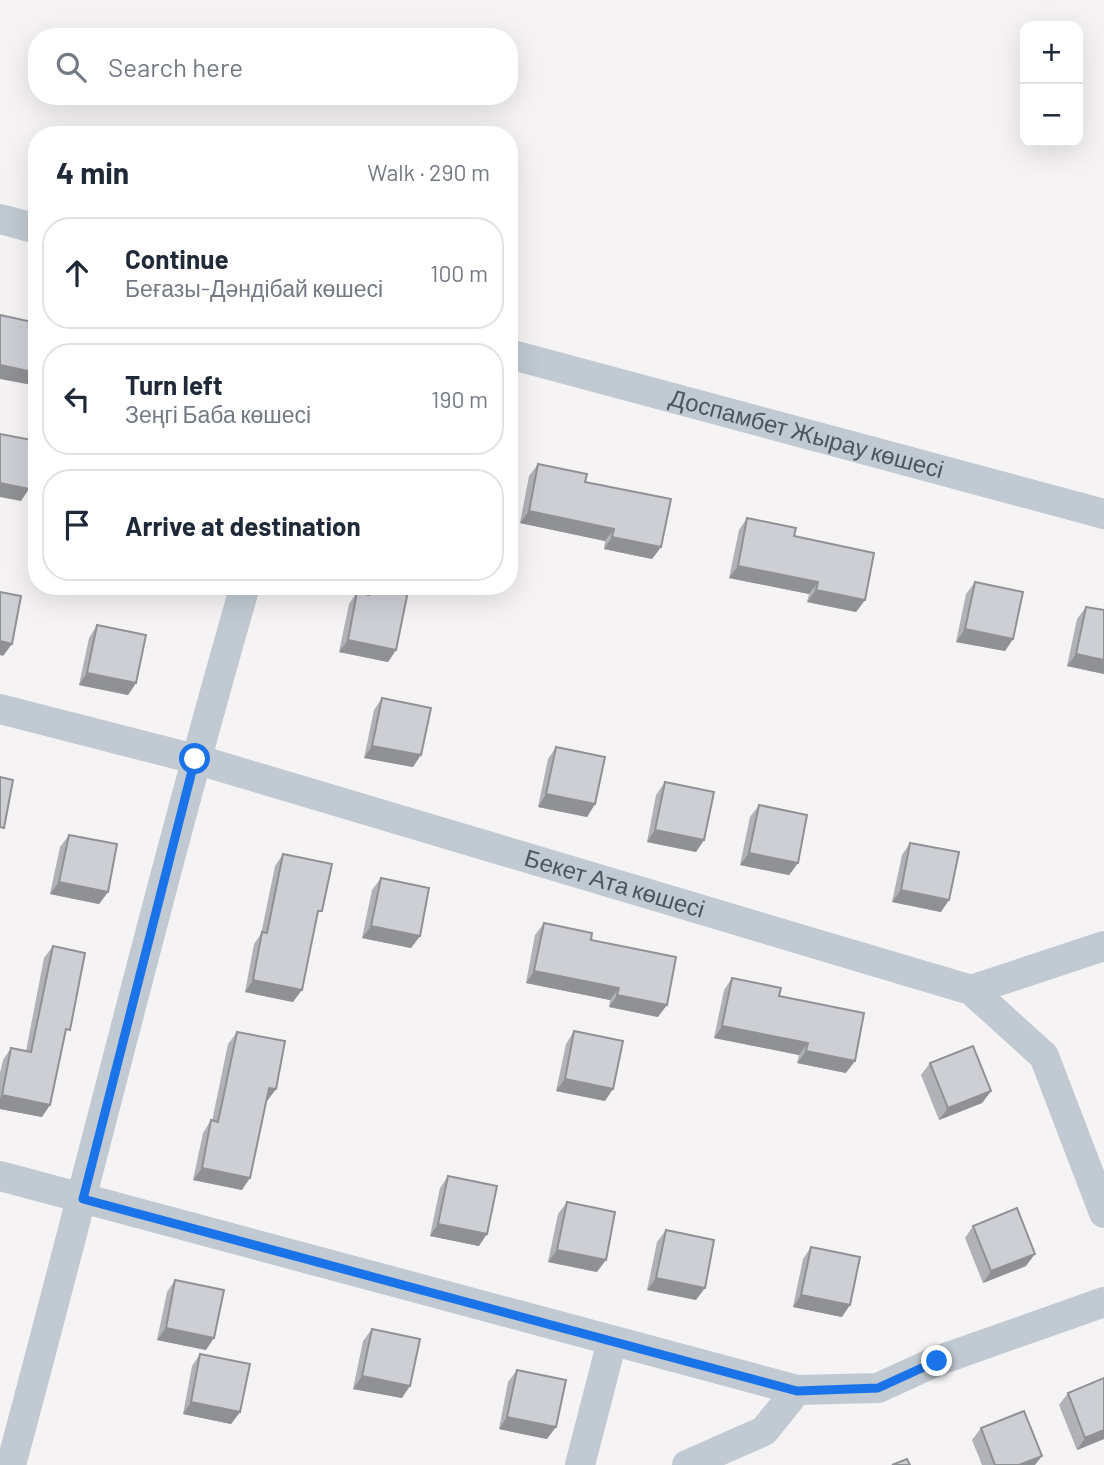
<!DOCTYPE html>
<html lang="en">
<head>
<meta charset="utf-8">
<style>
  body { margin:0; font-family:Barlow,sans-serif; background:#f2f2f3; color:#1f2937 }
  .controls { position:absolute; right:21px; top:21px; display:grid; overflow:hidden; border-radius:14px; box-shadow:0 7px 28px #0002 }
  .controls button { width:63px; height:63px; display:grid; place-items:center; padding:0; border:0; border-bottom:2px solid #e0e1e3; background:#fff; color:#1f2937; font:35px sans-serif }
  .stop { position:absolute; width:21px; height:21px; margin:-16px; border:5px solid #1a73e8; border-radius:50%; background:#fff }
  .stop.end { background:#1a73e8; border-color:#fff; box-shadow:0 2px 7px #0008 }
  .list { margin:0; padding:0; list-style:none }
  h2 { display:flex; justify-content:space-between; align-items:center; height:91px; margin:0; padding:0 28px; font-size:30px }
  h2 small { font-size:23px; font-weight:400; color:#747a83 }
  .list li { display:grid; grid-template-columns:46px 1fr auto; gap:21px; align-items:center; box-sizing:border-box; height:112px; margin:0 14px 14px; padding:0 14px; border:2px solid #e0e1e3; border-radius:28px }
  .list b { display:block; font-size:26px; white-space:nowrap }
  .list p { margin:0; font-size:23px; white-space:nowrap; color:#747a83 }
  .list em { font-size:23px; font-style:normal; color:#747a83 }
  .icon { flex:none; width:38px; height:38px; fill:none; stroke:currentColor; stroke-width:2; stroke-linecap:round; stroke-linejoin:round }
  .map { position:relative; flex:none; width:1104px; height:1465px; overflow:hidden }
  .search { position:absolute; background:#fff; box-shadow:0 7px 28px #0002; left:28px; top:28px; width:490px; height:77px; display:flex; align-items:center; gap:18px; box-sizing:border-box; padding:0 24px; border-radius:28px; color:#747a83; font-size:26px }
  .panel { position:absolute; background:#fff; box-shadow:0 7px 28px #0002; left:28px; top:126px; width:490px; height:469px; border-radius:28px }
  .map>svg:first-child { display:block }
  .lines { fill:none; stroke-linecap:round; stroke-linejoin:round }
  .minor { stroke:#c1cad2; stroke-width:30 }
  .wall { fill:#b0b2b7 }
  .shaded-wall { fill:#909195 }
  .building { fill:#cdcfd5; stroke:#909195; stroke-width:2 }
  .route { stroke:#1a73e8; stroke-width:9 }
  .labels { text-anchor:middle; stroke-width:5; stroke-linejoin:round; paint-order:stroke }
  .street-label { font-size:24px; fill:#4a5661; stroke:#fff }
</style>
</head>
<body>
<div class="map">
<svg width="1104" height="1465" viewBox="0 0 1104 1465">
  <rect width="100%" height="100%" fill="#f5f3f3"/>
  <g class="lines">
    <!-- minor -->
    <g class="minor">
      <polyline points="0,219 37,229"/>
      <path id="s1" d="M509 354 1104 514"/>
      <path id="s2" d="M0 709 195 759 971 990 1044 1056 1104 1213"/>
      <polyline points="971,990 1104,946"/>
      <polyline points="0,1176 797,1390 878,1388 937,1361 1104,1302"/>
      <path d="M11 1465C90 1172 161 878 245 586"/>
      <polyline points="580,1465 612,1341"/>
      <polyline points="687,1465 764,1431 797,1390"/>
    </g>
  </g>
  <!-- wall -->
  <g class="wall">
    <polygon points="538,464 585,482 661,547 652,559 604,549 605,541 520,523 529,476"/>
    <polygon points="747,518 794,536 865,600 856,612 807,602 809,594 729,578 739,530"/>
    <polygon points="975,582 1013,639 1005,651 956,642 966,594"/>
    <polygon points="364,586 409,586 396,650 388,662 339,652 349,604 357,592 363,593"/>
    <polygon points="1086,607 1104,610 1104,674 1067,666 1077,619"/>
    <polygon points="97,625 136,683 128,695 79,685 89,638"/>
    <polygon points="382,698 413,767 364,758 374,710"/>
    <polygon points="556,747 595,804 587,817 538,807 548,759"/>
    <polygon points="665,782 704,840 696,852 647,842 656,795"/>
    <polygon points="759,805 798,863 789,875 740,865 750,817"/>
    <polygon points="69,835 108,892 99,904 50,894 60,847"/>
    <polygon points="910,843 941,912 892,902 902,855"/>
    <polygon points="283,854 316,920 293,1002 245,992 254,944 261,934 275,866"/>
    <polygon points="381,878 420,936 411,948 362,938 372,890"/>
    <polygon points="544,923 591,940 658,1017 609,1007 610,1000 526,983 535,935"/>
    <polygon points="53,946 64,1038 42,1117 0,1109 0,1073 3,1060 11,1048 26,1051 44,958"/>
    <polygon points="732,978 779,996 846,1073 797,1063 799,1055 714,1038 724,990"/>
    <polygon points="574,1031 605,1101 556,1091 566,1044"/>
    <polygon points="237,1032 276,1089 267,1101 266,1101 242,1190 193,1180 203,1133 211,1120 212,1121 228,1044"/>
    <polygon points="930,1063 991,1091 982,1103 939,1120 921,1075"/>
    <polygon points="448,1176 479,1246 430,1236 440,1188"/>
    <polygon points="567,1202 597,1272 548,1262 558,1214"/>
    <polygon points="973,1226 1026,1266 983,1283 965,1238"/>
    <polygon points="666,1230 696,1300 647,1290 657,1242"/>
    <polygon points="811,1247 842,1317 793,1307 803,1259"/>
    <polygon points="175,1280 206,1350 157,1340 167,1292"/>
    <polygon points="372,1329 402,1398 353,1389 363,1341"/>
    <polygon points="200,1354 240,1412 231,1424 183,1414 192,1366"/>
    <polygon points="517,1370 547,1439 499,1429 508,1382"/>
    <polygon points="1104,1378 1104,1439 1077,1450 1059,1405 1068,1393"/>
    <polygon points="981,1428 1035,1465 982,1465 972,1440"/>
  </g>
  <!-- shaded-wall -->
  <g class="shaded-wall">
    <polygon points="0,365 37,373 37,386 0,379"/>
    <polygon points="0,483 29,489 21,501 0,497"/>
    <polygon points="529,511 614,529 605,541 520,523"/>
    <polygon points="612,537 661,547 652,559 604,549"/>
    <polygon points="738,566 818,582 809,594 729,578"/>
    <polygon points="816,590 865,600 856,612 807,602"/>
    <polygon points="965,629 1013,639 1005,651 956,642"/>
    <polygon points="348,640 396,650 388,662 339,652"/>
    <polygon points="0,641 12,644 3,656 0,655"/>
    <polygon points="1076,654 1104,660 1104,674 1067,666"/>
    <polygon points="87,673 136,683 128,695 79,685"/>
    <polygon points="372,746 421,755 413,767 364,758"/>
    <polygon points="546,794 595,804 587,817 538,807"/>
    <polygon points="655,830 704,840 696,852 647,842"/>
    <polygon points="749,853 798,863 789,875 740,865"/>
    <polygon points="59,882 108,892 99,904 50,894"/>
    <polygon points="901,890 949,900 941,912 892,902"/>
    <polygon points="371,926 420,936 411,948 362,938"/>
    <polygon points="534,971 619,988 610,1000 526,983"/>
    <polygon points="253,980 302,990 293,1002 245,992"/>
    <polygon points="617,995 667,1005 658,1017 609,1007"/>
    <polygon points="722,1026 808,1043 799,1055 714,1038"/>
    <polygon points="806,1051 855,1061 846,1073 797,1063"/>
    <polygon points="565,1079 613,1089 605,1101 556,1091"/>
    <polygon points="269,1088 276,1089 267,1101 260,1100"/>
    <polygon points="991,1091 982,1103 939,1120 948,1108"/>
    <polygon points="2,1095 50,1105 42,1117 0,1109 0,1098"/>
    <polygon points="202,1168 250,1178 242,1190 193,1180"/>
    <polygon points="438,1224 487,1234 479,1246 430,1236"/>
    <polygon points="557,1250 606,1260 597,1272 548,1262"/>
    <polygon points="1035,1254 1026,1266 983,1283 991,1271"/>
    <polygon points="656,1278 705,1288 696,1300 647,1290"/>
    <polygon points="801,1295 850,1305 842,1317 793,1307"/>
    <polygon points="166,1328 214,1338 206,1350 157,1340"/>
    <polygon points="362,1376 410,1386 402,1398 353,1389"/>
    <polygon points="191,1402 240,1412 231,1424 183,1414"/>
    <polygon points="507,1417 556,1427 547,1439 499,1429"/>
    <polygon points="1104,1430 1104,1439 1077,1450 1085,1438"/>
    <polygon points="1042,1456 1035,1465 1019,1465"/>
  </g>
  <!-- building -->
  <g class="building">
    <polygon points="0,315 37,323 37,373 0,365"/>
    <polygon points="0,434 37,441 37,452 29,489 0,483"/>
    <polygon points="538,464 587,474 585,482 671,499 661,547 612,537 614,529 529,511"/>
    <polygon points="747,518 796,528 794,536 874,553 865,600 816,590 818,582 738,566"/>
    <polygon points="975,582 1023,592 1013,639 965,629"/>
    <polygon points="370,586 409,586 396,650 348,640 357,592 369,595"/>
    <polygon points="0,592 21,596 12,644 0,641"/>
    <polygon points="1086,607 1104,610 1104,660 1076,654"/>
    <polygon points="97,625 146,635 136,683 87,673"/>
    <polygon points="382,698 431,708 421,755 372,746"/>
    <polygon points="556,747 605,757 595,804 546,794"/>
    <polygon points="0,777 13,780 4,828 0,827"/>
    <polygon points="665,782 714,792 704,840 655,830"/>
    <polygon points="759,805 807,815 798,863 749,853"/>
    <polygon points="69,835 117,844 108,892 59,882"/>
    <polygon points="910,843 959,852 949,900 901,890"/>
    <polygon points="283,854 332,864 322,911 318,911 302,990 253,980 262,932 267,933"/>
    <polygon points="381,878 429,888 420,936 371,926"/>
    <polygon points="544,923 592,933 591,940 676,957 667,1005 617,995 619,988 534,971"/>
    <polygon points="53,946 85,953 70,1030 66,1029 50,1105 2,1095 11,1048 31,1052"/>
    <polygon points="732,978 781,988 779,996 864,1013 855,1061 806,1051 808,1043 722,1026"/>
    <polygon points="574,1031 623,1041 613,1089 565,1079"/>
    <polygon points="237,1032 285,1041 276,1089 269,1088 250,1178 202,1168 211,1120 218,1122"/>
    <polygon points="973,1046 991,1091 948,1108 930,1063"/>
    <polygon points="448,1176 497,1186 487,1234 438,1224"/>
    <polygon points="567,1202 615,1212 606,1260 557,1250"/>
    <polygon points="1017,1208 1035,1254 991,1271 973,1226"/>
    <polygon points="666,1230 714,1240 705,1288 656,1278"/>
    <polygon points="811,1247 860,1257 850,1305 801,1295"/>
    <polygon points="175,1280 224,1290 214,1338 166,1328"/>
    <polygon points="372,1329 420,1339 410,1386 362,1376"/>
    <polygon points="200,1354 250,1364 240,1412 191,1402"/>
    <polygon points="517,1370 566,1380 556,1427 507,1417"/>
    <polygon points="1104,1378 1104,1430 1085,1438 1068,1393"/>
    <polygon points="1024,1411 1042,1456 1019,1465 995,1465 981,1428"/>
    <polygon points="907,1459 910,1465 892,1465"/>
  </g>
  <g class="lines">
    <!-- route -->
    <polyline class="route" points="195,759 83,1199 797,1391 878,1388 937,1361"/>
  </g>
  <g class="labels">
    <!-- street labels -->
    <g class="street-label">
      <text dy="8" stroke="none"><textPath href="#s1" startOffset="308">Доспамбет Жырау көшесі</textPath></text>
      <text dy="8" stroke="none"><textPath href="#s2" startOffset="639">Бекет Ата көшесі</textPath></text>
    </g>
  </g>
</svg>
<div class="controls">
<button>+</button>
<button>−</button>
</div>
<div class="stop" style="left:195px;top:759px"></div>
<div class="stop end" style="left:937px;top:1361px"></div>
<div class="search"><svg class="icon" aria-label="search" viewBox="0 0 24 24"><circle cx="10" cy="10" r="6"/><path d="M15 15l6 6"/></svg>Search here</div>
<section class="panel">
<h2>4 min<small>Walk · 290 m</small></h2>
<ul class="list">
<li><svg class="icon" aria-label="ahead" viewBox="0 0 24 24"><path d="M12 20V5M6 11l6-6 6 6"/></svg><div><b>Continue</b><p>Беғазы-Дәндібай көшесі</p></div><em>100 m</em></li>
<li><svg class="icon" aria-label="left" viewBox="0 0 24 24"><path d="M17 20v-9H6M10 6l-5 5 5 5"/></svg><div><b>Turn left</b><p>Зеңгі Баба көшесі</p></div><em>190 m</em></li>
<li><svg class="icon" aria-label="arrive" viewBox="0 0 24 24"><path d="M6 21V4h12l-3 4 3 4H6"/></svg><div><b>Arrive at destination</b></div></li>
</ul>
</section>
</div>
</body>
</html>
